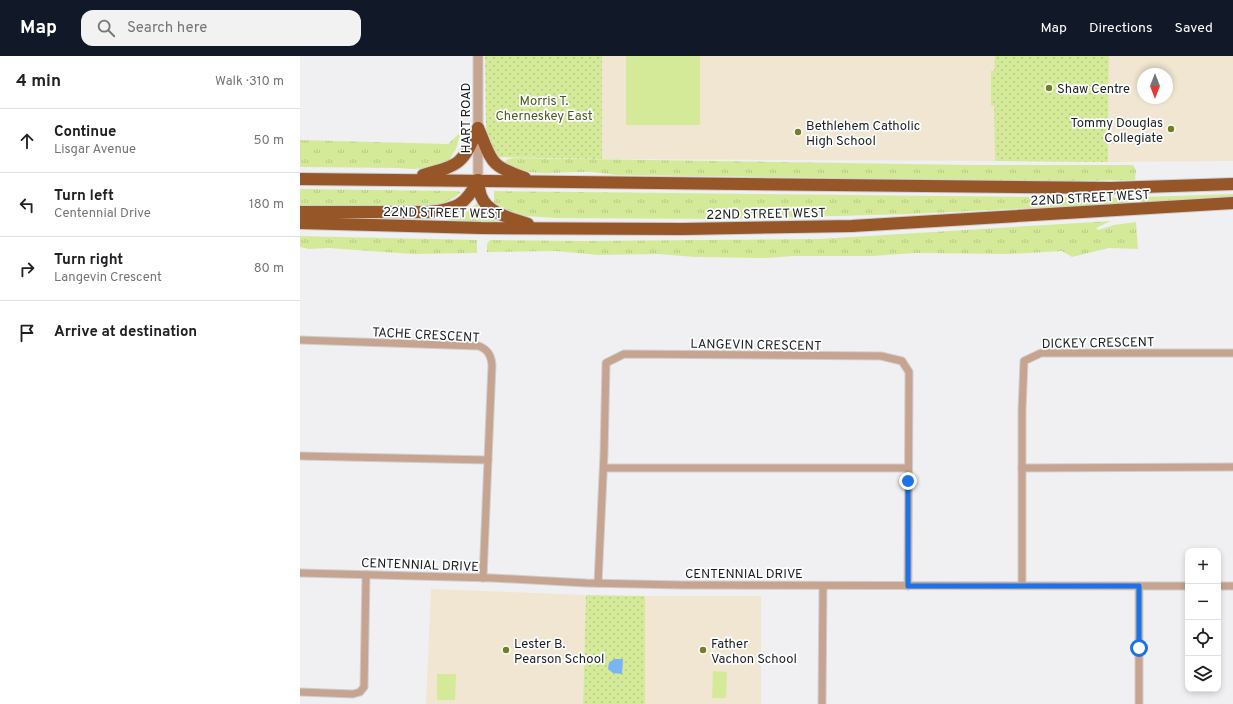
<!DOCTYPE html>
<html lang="en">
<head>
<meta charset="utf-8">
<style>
  body { margin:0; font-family:Overpass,sans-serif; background:#f2f2f2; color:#202124 }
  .controls { position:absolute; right:12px; bottom:12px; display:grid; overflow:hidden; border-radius:8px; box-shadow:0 2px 6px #0003 }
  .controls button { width:36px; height:36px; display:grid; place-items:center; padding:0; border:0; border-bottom:1px solid #e0e0e0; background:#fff; color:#202124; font:20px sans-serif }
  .compass { position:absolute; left:837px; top:12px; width:36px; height:36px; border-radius:50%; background:#fff; box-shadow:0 2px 6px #0003; rotate:180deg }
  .stop { position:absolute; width:12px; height:12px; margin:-9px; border:3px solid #1a73e8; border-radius:50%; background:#fff }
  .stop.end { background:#1a73e8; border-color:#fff; box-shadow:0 1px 4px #0008 }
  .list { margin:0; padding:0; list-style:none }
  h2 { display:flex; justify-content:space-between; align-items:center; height:52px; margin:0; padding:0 16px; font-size:17px }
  h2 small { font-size:13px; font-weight:400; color:#757577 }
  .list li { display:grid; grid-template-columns:26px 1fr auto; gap:12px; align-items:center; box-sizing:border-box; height:64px; padding:0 16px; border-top:1px solid #e0e0e0 }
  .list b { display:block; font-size:15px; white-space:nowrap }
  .list p { margin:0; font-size:13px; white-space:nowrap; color:#757577 }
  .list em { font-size:13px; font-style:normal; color:#757577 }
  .icon { flex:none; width:22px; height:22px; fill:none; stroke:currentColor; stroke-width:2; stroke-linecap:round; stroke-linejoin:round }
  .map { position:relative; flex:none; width:933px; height:648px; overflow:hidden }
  header { display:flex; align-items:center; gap:24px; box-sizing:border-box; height:56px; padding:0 20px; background:#111827; color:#fff }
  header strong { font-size:19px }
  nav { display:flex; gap:22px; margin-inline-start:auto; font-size:14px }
  .search { width:280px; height:36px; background:#f2f2f2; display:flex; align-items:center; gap:10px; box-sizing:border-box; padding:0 14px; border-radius:12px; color:#757577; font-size:15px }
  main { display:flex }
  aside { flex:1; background:#fff }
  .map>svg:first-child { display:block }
  .education { fill:#f0e6d1; fill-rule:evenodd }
  .grass { fill:url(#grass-tufts) }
  .park { fill:url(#park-dots) }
  .pitch { fill:#d5ea99 }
  .water { fill:#79b5f5 }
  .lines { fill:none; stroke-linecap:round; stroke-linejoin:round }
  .minor-casing { stroke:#ceced0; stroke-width:9 }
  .tertiary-casing { stroke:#ceced0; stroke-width:11 }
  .trunk-casing { stroke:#ceced0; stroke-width:14 }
  .minor { stroke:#c6a48f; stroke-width:7 }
  .tertiary { stroke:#c6a48f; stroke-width:9 }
  .trunk { stroke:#965628; stroke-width:12 }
  .route { stroke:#1a73e8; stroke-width:5 }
  .poi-dot { fill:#767d28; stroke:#fdfeff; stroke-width:1.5 }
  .labels { text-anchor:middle; stroke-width:3.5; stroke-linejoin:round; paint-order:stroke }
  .poi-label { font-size:13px; fill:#1e1e1f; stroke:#fdfeff; text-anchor:start }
  .park-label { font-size:13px; fill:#4e5b20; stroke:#fdfeff }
  .street-label { font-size:13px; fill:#1e1e1f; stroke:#fdfeff }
</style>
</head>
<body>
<header>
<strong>Map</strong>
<div class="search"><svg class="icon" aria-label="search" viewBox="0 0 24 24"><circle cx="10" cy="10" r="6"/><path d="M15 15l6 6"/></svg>Search here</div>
<nav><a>Map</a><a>Directions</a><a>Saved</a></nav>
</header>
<main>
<aside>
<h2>4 min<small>Walk · 310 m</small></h2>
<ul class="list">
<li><svg class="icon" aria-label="ahead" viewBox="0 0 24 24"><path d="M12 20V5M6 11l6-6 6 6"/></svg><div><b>Continue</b><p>Lisgar Avenue</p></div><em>50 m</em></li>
<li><svg class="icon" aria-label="left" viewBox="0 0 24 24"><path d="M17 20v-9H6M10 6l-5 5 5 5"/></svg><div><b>Turn left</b><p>Centennial Drive</p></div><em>180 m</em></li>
<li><svg class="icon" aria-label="right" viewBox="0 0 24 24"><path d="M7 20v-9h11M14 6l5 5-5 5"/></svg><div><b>Turn right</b><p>Langevin Crescent</p></div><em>80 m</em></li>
<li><svg class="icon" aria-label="arrive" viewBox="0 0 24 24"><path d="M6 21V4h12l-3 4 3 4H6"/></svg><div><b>Arrive at destination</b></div></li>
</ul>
</aside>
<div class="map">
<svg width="933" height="648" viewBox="0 0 933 648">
  <defs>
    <pattern id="grass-tufts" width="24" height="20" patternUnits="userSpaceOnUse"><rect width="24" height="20" fill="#d5ea99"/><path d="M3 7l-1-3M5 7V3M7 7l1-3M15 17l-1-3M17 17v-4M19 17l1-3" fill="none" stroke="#b6c883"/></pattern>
    <pattern id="park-dots" width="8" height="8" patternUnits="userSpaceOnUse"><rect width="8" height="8" fill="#d5ea99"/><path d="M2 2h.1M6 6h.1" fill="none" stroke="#b6c883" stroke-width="1.8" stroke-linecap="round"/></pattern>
  </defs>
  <rect width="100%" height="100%" fill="#f0f0f2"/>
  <!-- education -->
  <g class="education">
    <polygon points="302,0 695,0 694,16 691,15 692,50 694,50 695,105 302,103"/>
    <path d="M809 0H933V105L808 106ZM843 18H867V42H843Z"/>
    <polygon points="131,533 286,539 283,648 126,648"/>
    <rect x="345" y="540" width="116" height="108"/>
  </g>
  <!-- grass -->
  <g class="grass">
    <polygon points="161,76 156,93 149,104 140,111 113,113 97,112 0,111 0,84 148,88"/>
    <path d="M215 102 675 109H833L836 114 835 124 765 125 317 119C307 118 296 116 286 116 255 115 233 123 203 107L208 103Z"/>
    <polygon points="0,133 156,135 161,136 155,141 138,150 0,149"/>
    <polygon points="194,135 835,142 835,147 611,158 426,163 256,162 226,160 194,150"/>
    <polygon points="933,138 933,142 842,148 842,141"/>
    <path d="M177 147 186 158 197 166 148 164C160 161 168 156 177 147Z"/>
    <polygon points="811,165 796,172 798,174 814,169 836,166 838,193 809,192 772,201 762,195 710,198 616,197 573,200 494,200 467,202 395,201 358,198 299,199 255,195 187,196 187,188 190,184 283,185 519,183"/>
    <polygon points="0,180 177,184 177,197 112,198 28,192 9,193 0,191"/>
  </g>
  <!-- park -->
  <g class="park">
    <polygon points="185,0 302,0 302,103 197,101 187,79 186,70"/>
    <polygon points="695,0 809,0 808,106 695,105 694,50 692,50 691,49 691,15 694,15"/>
    <polygon points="286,539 345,540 345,648 283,648"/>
  </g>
  <!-- pitch -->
  <g class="pitch">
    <rect x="326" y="0" width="74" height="69"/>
    <polygon points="413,615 427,616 426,642 412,642"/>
    <polygon points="137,618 156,618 155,644 137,644"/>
  </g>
  <!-- water -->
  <polygon class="water" points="314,603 323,603 322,618 313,617 308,613 309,607"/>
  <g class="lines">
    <!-- minor casing -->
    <g class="minor-casing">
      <g id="minor">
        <path d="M0 284 179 290C188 294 191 299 192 309L183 522"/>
        <polyline points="0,400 188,404"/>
        <polyline points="304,412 608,412"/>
        <polyline points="722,412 933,411"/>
        <polyline points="0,517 192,522 286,527 382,529 888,530"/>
        <polyline points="298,527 304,398 306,307 324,298 581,300 602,305 609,316 608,530"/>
        <polyline points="722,529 722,355 724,305 741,297 933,297"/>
        <polyline points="918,530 933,530"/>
        <polyline points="0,636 53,638 60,636 64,631 66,519"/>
        <polyline points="522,648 523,530"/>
        <polyline points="839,648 839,530"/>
      </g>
    </g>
    <!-- tertiary casing -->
    <g class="tertiary-casing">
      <polyline id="tertiary" points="178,124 178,0"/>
    </g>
    <!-- trunk casing -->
    <g class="trunk-casing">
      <g id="trunk">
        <path d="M178 72C193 106 188 109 225 122"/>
        <path d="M123 119C160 109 163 108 178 72"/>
        <polyline points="0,123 811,132 933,128"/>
        <path d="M178 124C179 129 179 135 181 140 188 158 211 162 228 168"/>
        <path d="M0 156H129C156 153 166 149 178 124"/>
        <polyline points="0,167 181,172 383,173 552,170 933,147"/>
      </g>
    </g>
    <!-- minor -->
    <use href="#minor" class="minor"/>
    <!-- tertiary -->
    <use href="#tertiary" class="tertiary"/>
    <!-- trunk -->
    <use href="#trunk" class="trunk"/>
  </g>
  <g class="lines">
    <!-- route -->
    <polyline class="route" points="608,425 608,530 839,530 839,592"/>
  </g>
  <!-- markers -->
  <g class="poi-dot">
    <circle cx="749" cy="32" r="4"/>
    <circle cx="871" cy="73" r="4"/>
    <circle cx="498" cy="76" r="4"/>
    <circle cx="206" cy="594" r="4"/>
    <circle cx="403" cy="594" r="4"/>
  </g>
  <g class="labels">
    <!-- poi labels -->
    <g class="poi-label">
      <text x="757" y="37">Shaw Centre</text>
      <text x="863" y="71" text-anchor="end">Tommy Douglas<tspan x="863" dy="15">Collegiate</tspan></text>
      <text x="506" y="74">Bethlehem Catholic<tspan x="506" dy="15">High School</tspan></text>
      <text x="214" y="592">Lester B.<tspan x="214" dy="15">Pearson School</tspan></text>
      <text x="411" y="592">Father<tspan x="411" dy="15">Vachon School</tspan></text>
    </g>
    <!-- park labels -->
    <g class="park-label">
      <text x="244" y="49">Morris T.<tspan x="244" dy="15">Cherneskey East</tspan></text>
    </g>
    <!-- street labels -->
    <g class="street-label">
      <text transform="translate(165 62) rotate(-90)" y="5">HART ROAD</text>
      <text transform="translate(790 141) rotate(-3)" y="5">22ND STREET WEST</text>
      <text transform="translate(143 156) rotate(1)" y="5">22ND STREET WEST</text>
      <text transform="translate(466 157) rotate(-1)" y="5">22ND STREET WEST</text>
      <text transform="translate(126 278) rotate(3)" y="5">TACHE CRESCENT</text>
      <text transform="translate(798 286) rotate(-1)" y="5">DICKEY CRESCENT</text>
      <text transform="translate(456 288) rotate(1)" y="5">LANGEVIN CRESCENT</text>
      <text transform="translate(120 508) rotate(2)" y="5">CENTENNIAL DRIVE</text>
      <text x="444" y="522">CENTENNIAL DRIVE</text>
    </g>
  </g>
</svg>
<div class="controls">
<button>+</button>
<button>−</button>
<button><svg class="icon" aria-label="locate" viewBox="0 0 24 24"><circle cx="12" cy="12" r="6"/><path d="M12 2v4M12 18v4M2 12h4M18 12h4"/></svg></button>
<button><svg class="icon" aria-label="layers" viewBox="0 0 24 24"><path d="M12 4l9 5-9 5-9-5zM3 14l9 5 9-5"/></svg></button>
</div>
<svg class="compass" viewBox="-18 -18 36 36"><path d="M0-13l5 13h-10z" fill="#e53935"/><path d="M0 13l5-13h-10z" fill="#757577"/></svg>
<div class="stop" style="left:839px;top:592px"></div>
<div class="stop end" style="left:608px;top:425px"></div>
</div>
</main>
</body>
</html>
